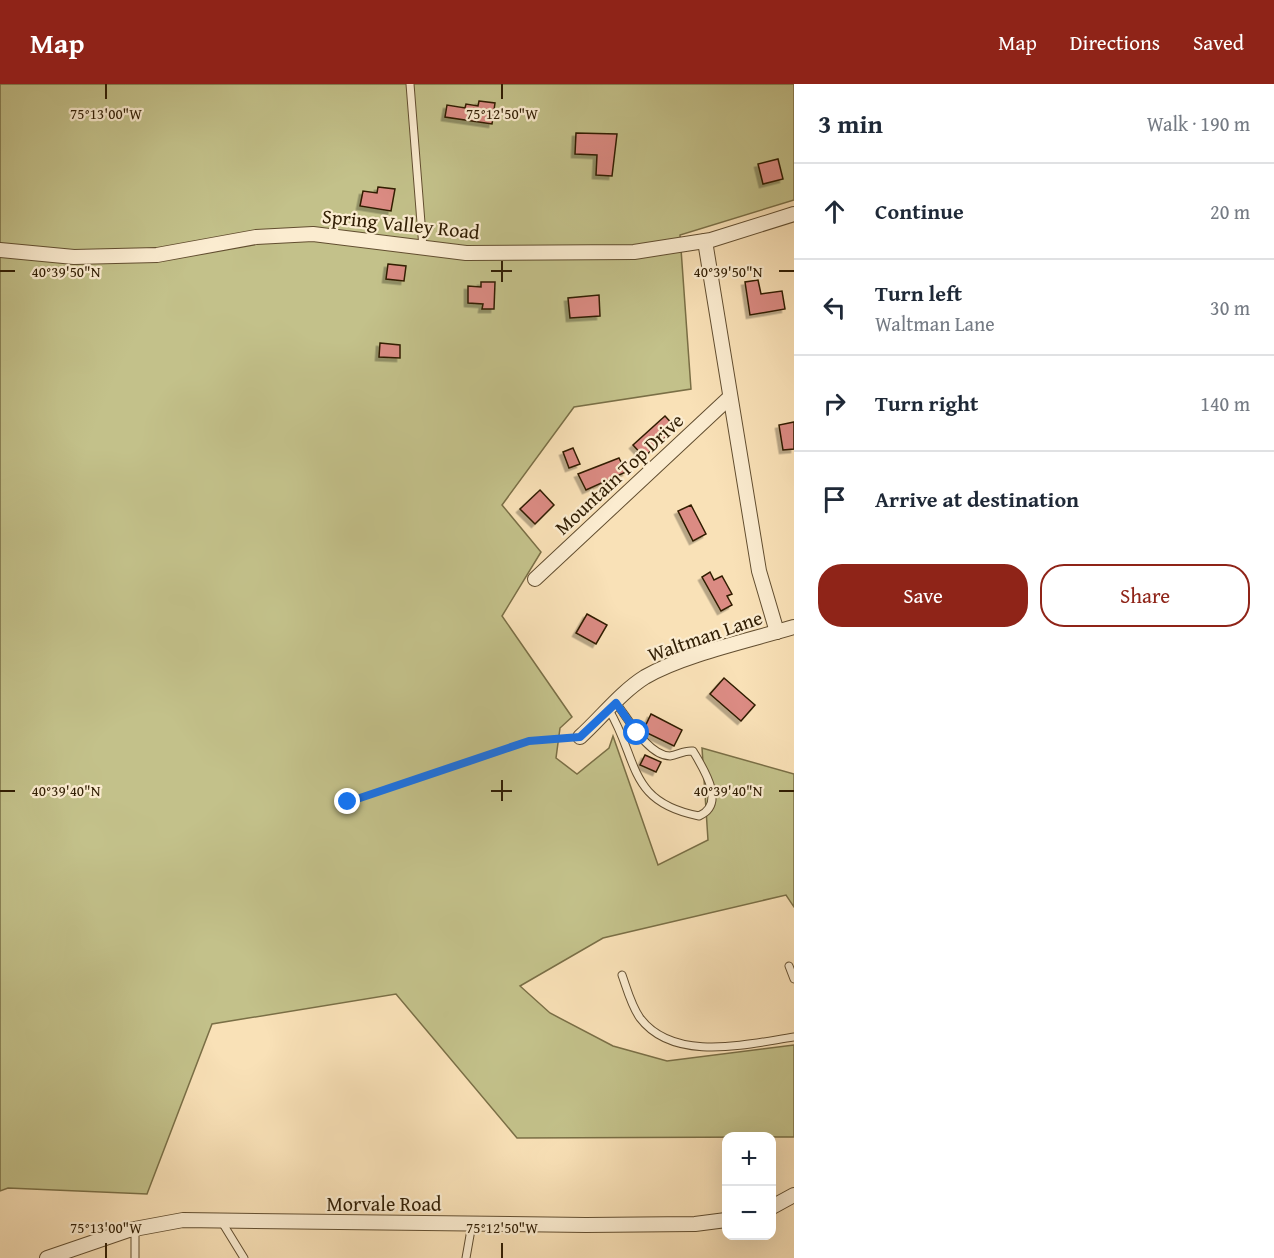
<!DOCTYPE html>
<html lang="en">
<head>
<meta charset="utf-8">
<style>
  body { margin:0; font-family:"Gentium Book Plus",serif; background:#f6f6f7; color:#1f2937 }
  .controls { position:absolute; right:18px; bottom:18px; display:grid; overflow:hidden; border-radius:12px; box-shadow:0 6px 24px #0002 }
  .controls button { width:54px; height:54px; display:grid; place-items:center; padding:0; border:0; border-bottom:2px solid #e0e1e3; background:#fff; color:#1f2937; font:30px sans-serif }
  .stop { position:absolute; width:18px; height:18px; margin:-14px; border:4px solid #1a73e8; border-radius:50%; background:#fff }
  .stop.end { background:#1a73e8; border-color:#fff; box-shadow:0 2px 6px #0008 }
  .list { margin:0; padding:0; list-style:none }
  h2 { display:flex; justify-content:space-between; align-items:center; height:78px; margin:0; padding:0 24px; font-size:26px }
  h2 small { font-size:20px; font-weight:400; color:#747a83 }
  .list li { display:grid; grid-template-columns:39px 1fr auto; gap:18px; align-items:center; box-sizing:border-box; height:96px; padding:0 24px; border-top:2px solid #e0e1e3 }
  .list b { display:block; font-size:22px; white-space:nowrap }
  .list p { margin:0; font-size:20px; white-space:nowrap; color:#747a83 }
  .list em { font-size:20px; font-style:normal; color:#747a83 }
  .actions { display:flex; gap:12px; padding:18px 24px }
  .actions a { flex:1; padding:14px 0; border:2px solid #8f2418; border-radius:24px; text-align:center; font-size:21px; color:#8f2418 }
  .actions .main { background:#8f2418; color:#fff }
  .icon { flex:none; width:33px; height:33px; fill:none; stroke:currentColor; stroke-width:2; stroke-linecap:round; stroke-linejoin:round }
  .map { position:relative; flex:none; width:794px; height:1174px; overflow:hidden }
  header { display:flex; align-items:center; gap:36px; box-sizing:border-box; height:84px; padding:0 30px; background:#8f2418; color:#fff }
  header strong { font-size:28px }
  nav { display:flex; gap:33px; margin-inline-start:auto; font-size:21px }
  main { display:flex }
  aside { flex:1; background:#fff }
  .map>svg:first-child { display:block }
  .green { fill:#c3c18a; stroke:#7a6f46; stroke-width:1.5 }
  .building { fill:#db8b83; stroke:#301d03; stroke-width:1.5; filter:url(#shadow) }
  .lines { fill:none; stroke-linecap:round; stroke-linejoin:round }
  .service-casing { stroke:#624e30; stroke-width:9 }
  .minor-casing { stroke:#624e30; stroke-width:16 }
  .path { stroke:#301d03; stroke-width:2; stroke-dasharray:4.5 3; stroke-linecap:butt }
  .service { stroke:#fbecd0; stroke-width:7 }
  .minor { stroke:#fbecd0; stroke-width:14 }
  .route { stroke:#1a73e8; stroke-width:8 }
  .ticks { fill:none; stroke:#301d03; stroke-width:2 }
  .labels { text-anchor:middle; stroke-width:4.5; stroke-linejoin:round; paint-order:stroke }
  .street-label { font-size:20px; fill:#301d03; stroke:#fbecd0 }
  .ticks-label { font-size:15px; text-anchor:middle; fill:#301d03; stroke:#fbecd0; stroke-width:4.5; stroke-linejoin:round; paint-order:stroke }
</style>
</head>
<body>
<header>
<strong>Map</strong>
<nav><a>Map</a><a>Directions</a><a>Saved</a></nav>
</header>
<main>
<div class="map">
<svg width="794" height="1174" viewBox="0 0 794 1174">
  <defs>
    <filter id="shadow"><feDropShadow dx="-3.5" dy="3.5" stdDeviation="0" flood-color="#0004"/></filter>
  </defs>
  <rect width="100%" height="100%" fill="#f9e1b7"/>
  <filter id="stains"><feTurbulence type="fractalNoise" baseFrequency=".00333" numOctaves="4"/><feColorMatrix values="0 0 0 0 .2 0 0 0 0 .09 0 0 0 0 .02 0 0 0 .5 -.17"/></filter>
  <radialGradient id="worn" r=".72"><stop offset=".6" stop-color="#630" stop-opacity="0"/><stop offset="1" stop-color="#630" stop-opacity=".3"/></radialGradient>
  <!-- green -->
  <polygon class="green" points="0,0 794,0 794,116 680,151 691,305 574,323 502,421 541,468 502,532 572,633 560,644 556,674 577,690 609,664 613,652 658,781 708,756 702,664 794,690 794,823 786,811 603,854 520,902 550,929 613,962 667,977 794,961 794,1053 517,1054 396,910 212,940 147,1110 8,1104 0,1107"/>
  <!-- building -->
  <g class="building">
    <polygon points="479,17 495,19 492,40 445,33 447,21 465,24 466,20 478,22"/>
    <polygon points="576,49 617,50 612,92 596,91 597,71 575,70"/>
    <polygon points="778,75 783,95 763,100 758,80"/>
    <polygon points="378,103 395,105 391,127 360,122 363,107 377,109"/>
    <polygon points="388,180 406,182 404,197 386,195"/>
    <polygon points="758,196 761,210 782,207 785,225 750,231 745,198"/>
    <polygon points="481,198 495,198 494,225 482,225 483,220 468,219 468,202 481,203"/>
    <polygon points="599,211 600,232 570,234 568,214"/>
    <polygon points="380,259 400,261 400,274 379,273"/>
    <polygon points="665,332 676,344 644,373 633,361"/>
    <polygon points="794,338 794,365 783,366 779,341"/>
    <polygon points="573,364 580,380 569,384 563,368"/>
    <polygon points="619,374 626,388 586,406 578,390"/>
    <polygon points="540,406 554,421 535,440 520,425"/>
    <polygon points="691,421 706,450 693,457 678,427"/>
    <polygon points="710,488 714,496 722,492 732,510 727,512 732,521 721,527 702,493"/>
    <polygon points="587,530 607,541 596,560 576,549"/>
    <polygon points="724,594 755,621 741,637 710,610"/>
    <polygon points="651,630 682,646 674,662 643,647"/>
    <polygon points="645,671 661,678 656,688 640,681"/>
  </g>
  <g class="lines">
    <!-- service casing -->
    <g class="service-casing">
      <g id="service">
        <polyline points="410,0 423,164"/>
        <path d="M609 626C639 676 627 718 699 732 727 720 703 684 693 667 684 666 678 671 670 672 648 672 628 634 616 619"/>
        <polyline points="789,882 794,895"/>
        <path d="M622 891C627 905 631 921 640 934 674 979 747 960 794 953"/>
        <polyline points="220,1135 244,1174"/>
        <polyline points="135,1174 135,1144"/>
        <polyline points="466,1174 472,1140"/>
      </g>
    </g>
    <!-- minor casing -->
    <g class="minor-casing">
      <g id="minor">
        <polyline points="705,157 759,487 777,548"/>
        <polyline points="0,166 74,173 157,171 256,153 313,150 466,169 634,168 711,156 794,130"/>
        <polyline points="535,495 730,313"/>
        <path d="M580 653C601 634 621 608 645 593 682 571 751 556 794 543"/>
        <polyline points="772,1123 794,1111"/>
        <polyline points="47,1174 129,1146 183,1136 586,1141 695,1140 726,1136"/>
      </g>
    </g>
    <!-- path -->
    <polyline class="path" points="348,718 529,657 569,654"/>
    <!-- service -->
    <use href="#service" class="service"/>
    <!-- minor -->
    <use href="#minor" class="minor"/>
  </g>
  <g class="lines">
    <!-- route -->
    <polyline class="route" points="348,718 529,657 580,653 616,619 637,649"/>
  </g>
  <!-- ticks -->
  <path class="ticks" d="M106 0V15M502 0V15M502 177V198M0 187H15M491 187H512M779 187H794M502 696V717M0 707H15M491 707H512M779 707H794M106 1159V1174M502 1159V1174"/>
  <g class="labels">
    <!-- street labels -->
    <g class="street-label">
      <text transform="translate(401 140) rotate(6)" y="7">Spring Valley Road</text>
      <text transform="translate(619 390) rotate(-43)" y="7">Mountain Top Drive</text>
      <text transform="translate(705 552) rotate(-19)" y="7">Waltman Lane</text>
      <text x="384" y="1127">Morvale Road</text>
    </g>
  </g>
  <g class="ticks-label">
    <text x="106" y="35">75°13'00"W</text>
    <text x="502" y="35">75°12'50"W</text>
    <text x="66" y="193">40°39'50"N</text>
    <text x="728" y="193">40°39'50"N</text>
    <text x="66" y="712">40°39'40"N</text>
    <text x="728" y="712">40°39'40"N</text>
    <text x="106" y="1149">75°13'00"W</text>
    <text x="502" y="1149">75°12'50"W</text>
  </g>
  <rect width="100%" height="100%" filter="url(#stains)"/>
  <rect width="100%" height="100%" fill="url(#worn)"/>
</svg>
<div class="controls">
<button>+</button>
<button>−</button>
</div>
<div class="stop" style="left:637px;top:649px"></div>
<div class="stop end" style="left:348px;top:718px"></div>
</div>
<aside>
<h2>3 min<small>Walk · 190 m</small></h2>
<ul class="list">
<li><svg class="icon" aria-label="ahead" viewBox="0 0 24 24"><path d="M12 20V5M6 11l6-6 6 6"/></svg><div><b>Continue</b></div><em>20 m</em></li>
<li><svg class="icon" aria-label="left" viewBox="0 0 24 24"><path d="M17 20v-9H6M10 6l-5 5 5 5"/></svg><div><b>Turn left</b><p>Waltman Lane</p></div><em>30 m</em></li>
<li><svg class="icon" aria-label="right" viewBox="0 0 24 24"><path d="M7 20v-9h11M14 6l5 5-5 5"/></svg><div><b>Turn right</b></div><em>140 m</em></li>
<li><svg class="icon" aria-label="arrive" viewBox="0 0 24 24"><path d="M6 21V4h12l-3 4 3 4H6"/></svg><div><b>Arrive at destination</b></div></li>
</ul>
<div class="actions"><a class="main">Save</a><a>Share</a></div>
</aside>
</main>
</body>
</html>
